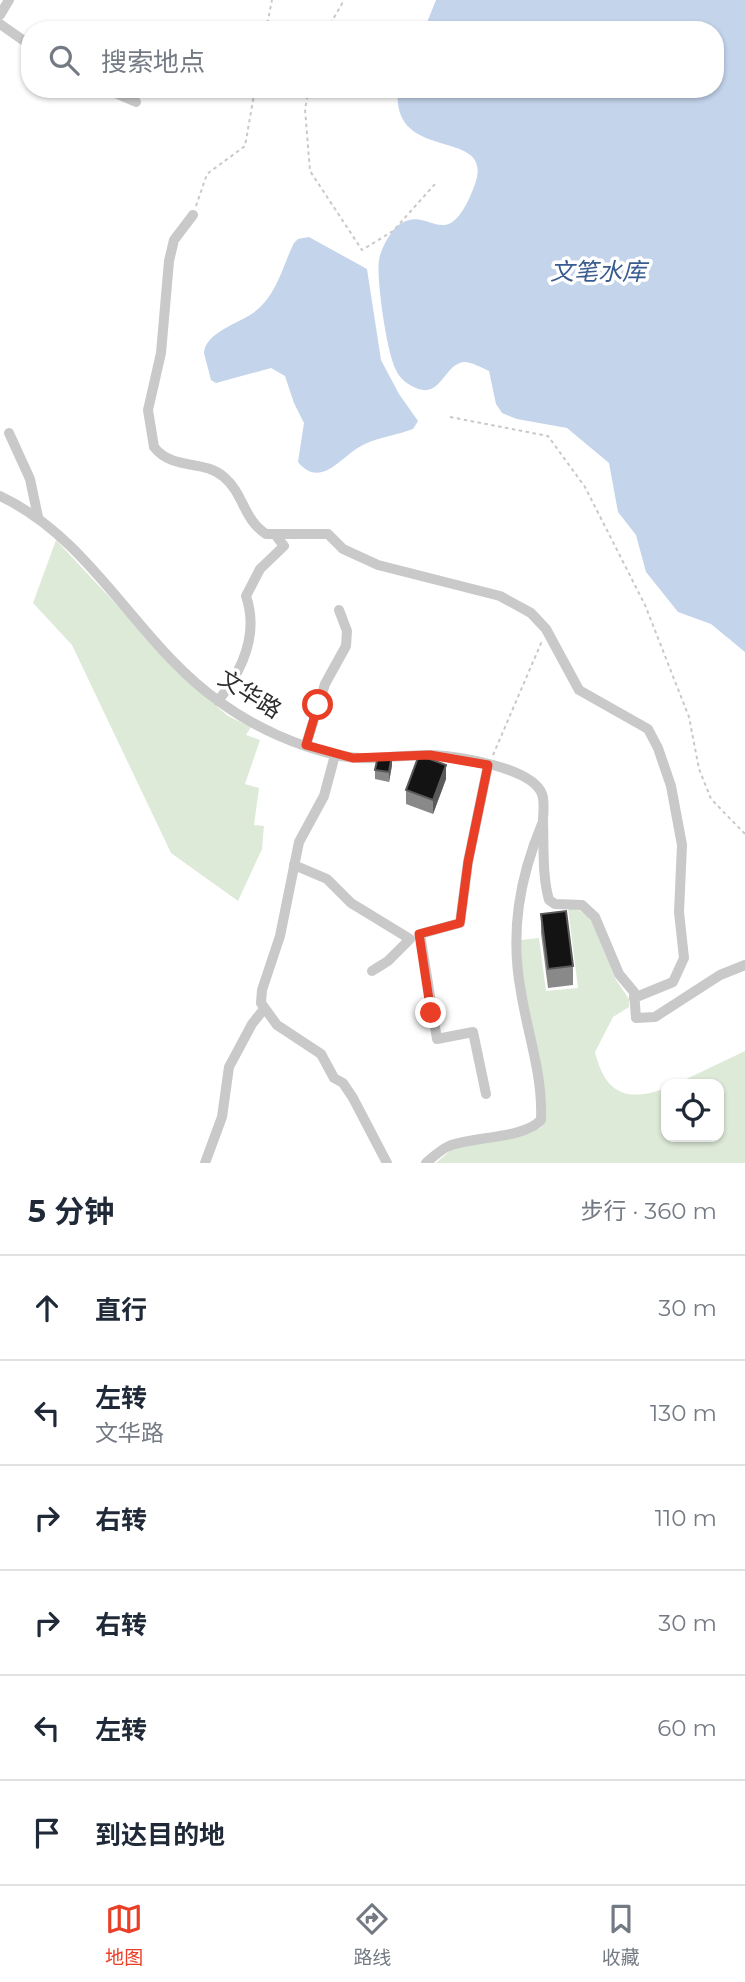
<!DOCTYPE html>
<html lang="zh">
<head>
<meta charset="utf-8">
<style>
  body { margin:0; font-family:Montserrat,"Noto Sans SC",sans-serif; background:#f6f6f7; color:#1f2937 }
  .controls { position:absolute; right:21px; bottom:21px; display:grid; overflow:hidden; border-radius:14px; box-shadow:0 2px 5px #0004 }
  .controls button { width:63px; height:63px; display:grid; place-items:center; padding:0; border:0; border-bottom:2px solid #e0e1e3; background:#fff; color:#1f2937; font:35px sans-serif }
  .stop { position:absolute; width:21px; height:21px; margin:-16px; border:5px solid #ea3f27; border-radius:50%; background:#fff }
  .stop.end { background:#ea3f27; border-color:#fff; box-shadow:0 2px 7px #0008 }
  .list { margin:0; padding:0; list-style:none }
  h2 { display:flex; justify-content:space-between; align-items:center; height:91px; margin:0; padding:0 28px; font-size:30px }
  h2 small { font-size:23px; font-weight:400; color:#747a83 }
  .list li { display:grid; grid-template-columns:46px 1fr auto; gap:21px; align-items:center; box-sizing:border-box; height:105px; padding:0 28px; border-top:2px solid #e0e1e3 }
  .list b { display:block; font-size:26px; white-space:nowrap }
  .list p { margin:0; font-size:23px; white-space:nowrap; color:#747a83 }
  .list em { font-size:23px; font-style:normal; color:#747a83 }
  .icon { flex:none; width:38px; height:38px; fill:none; stroke:currentColor; stroke-width:2; stroke-linecap:round; stroke-linejoin:round }
  .map { position:relative; flex:none; width:745px; height:1163px; overflow:hidden }
  .search { position:absolute; background:#fff; box-shadow:0 2px 5px #0004; left:21px; right:21px; top:21px; height:77px; display:flex; align-items:center; gap:18px; box-sizing:border-box; padding:0 24px; border-radius:28px; color:#747a83; font-size:26px }
  .sheet { height:721px; background:#fff }
  nav { display:flex; justify-content:space-around; align-items:center; box-sizing:border-box; height:98px; border-top:2px solid #e0e1e3; background:#fff; font-size:19px; color:#747a83 }
  nav a { display:grid; justify-items:center; gap:4px }
  nav .on { color:#ea3f27 }
  .map>svg:first-child { display:block }
  .green { fill:#deead8 }
  .water { fill:#c3d4eb }
  .lines { fill:none; stroke-linecap:round; stroke-linejoin:round }
  .path { stroke:#c9c9c9; stroke-width:2; stroke-dasharray:3.5 3.5; stroke-linecap:butt }
  .minor { stroke:#c9c9c9; stroke-width:10 }
  .wall { fill:#898989 }
  .shaded-wall { fill:#5a5a5a }
  .building { fill:#131313; stroke:#5a5a5a; stroke-width:2 }
  .route { stroke:#ea3f27; stroke-width:9 }
  .labels { text-anchor:middle; stroke-width:7; stroke-linejoin:round; paint-order:stroke }
  .street-label { font-size:23px; fill:#2c2c2c; stroke:#fff }
  .water-label { font-size:24px; font-style:italic; fill:#385c90; stroke:#fff }
</style>
</head>
<body>
<div class="map">
<svg width="745" height="1163" viewBox="0 0 745 1163">
  <rect width="100%" height="100%" fill="#fff"/>
  <!-- green -->
  <g class="green">
    <polygon points="56,540 189,682 228,716 251,727 246,735 260,740 245,784 259,788 254,825 264,826 262,849 238,901 171,853 72,645 33,603"/>
    <path d="M568 908 579 910 591 919 615 978 629 999V1007L613 1017 595 1052C605 1093 626 1103 666 1088V1137H719V1084H676L745 1051V1163H436L452 1149 541 1128 546 1103 522 980 521 940 539 938 546 991 578 988Z"/>
  </g>
  <!-- water -->
  <g class="water">
    <path d="M436 0H745V652L711 624 678 612 646 572 636 535 618 512 609 463 567 428 517 419 502 413 496 404 489 371C482 368 472 362 464 362 444 364 441 399 416 388 407 384 400 379 396 370 387 354 376 278 379 260 381 248 389 235 396 227 429 199 445 261 474 187 499 124 390 167 398 89H715V30H424Z"/>
    <path d="M309 237 367 269 381 360 399 394 418 421 413 429C397 435 380 437 365 444 343 453 322 491 298 462L304 423 294 403 285 376 271 368 216 383 211 380 204 353C205 333 239 323 253 313 277 296 282 267 294 243L298 239Z"/>
  </g>
  <g class="lines">
    <!-- path -->
    <g class="path">
      <polyline points="266,30 272,0"/>
      <polyline points="327,30 344,0"/>
      <polyline points="309,89 305,109 310,171 362,250 393,231 435,184"/>
      <polyline points="196,206 207,174 245,146 255,89"/>
      <polyline points="450,417 548,436 585,487 645,605 689,717 699,769 711,799 745,834"/>
      <polyline points="493,755 542,641"/>
    </g>
    <!-- minor -->
    <g class="minor">
      <polyline points="0,15 9,0"/>
      <polyline points="0,24 30,45"/>
      <polyline points="106,89 136,102"/>
      <path d="M193 215 174 240 169 261 161 353 148 410 154 447C173 471 203 459 224 477 244 494 243 519 266 534H328L343 549 378 565 500 596 531 613 546 629 579 690 648 729 658 748 671 786 682 845 679 912 684 958 673 982 634 998"/>
      <polyline points="9,433 30,479 38,517"/>
      <path d="M0 496C94 540 137 644 220 702 254 727 298 747 341 756 371 762 400 754 431 755 456 756 532 767 542 794 545 802 543 813 543 821 544 847 542 875 549 900L555 904 582 905 595 917 619 974 634 992 636 1018 655 1017 720 975 745 965"/>
      <path d="M218 701C242 671 259 634 246 596L260 569 284 546 277 537"/>
      <polyline points="306,745 325,684 346,646 347,631 339,610"/>
      <polyline points="335,755 324,796 299,842 280,936 262,990 261,1003 277,1025 321,1054 334,1078 343,1083 353,1098 387,1163"/>
      <polyline points="294,865 327,879 351,903 410,939 388,961 372,971"/>
      <polyline points="486,1094 473,1032 437,1039 420,934 460,923 468,862 488,765"/>
      <polyline points="205,1163 222,1117 229,1067 252,1024 264,1009"/>
      <path d="M426 1163C433 1157 440 1150 449 1146 474 1136 523 1139 541 1120 543 1075 528 1036 521 992 510 933 519 879 542 824"/>
    </g>
  </g>
  <!-- wall -->
  <g class="wall">
    <polygon points="392,765 389,782 375,779 375,770"/>
    <polygon points="446,779 433,814 406,804 406,790"/>
    <polygon points="541,914 573,966 573,985 548,988 541,933"/>
  </g>
  <!-- shaded-wall -->
  <g class="shaded-wall">
    <polygon points="392,755 392,765 389,782 389,772"/>
    <polygon points="446,765 446,779 433,814 433,800"/>
  </g>
  <!-- building -->
  <g class="building">
    <polygon points="392,755 389,772 375,770 378,756"/>
    <polygon points="419,755 446,765 433,800 406,790"/>
    <polygon points="566,911 573,966 548,969 541,914"/>
  </g>
  <g class="lines">
    <!-- route -->
    <polyline class="route" points="318,705 306,745 353,758 430,755 488,765 468,862 460,923 419,934 431,1013"/>
  </g>
  <g class="labels">
    <!-- street labels -->
    <g class="street-label">
      <text transform="translate(250 694) rotate(32)" y="8">文华路</text>
    </g>
    <!-- water labels -->
    <g class="water-label">
      <text x="598" y="280">文笔水库</text>
    </g>
  </g>
</svg>
<div class="controls">
<button><svg class="icon" aria-label="locate" viewBox="0 0 24 24"><circle cx="12" cy="12" r="6"/><path d="M12 2v4M12 18v4M2 12h4M18 12h4"/></svg></button>
</div>
<div class="stop" style="left:318px;top:705px"></div>
<div class="stop end" style="left:431px;top:1013px"></div>
<div class="search"><svg class="icon" aria-label="search" viewBox="0 0 24 24"><circle cx="10" cy="10" r="6"/><path d="M15 15l6 6"/></svg>搜索地点</div>
</div>
<section class="sheet">
<h2>5 分钟<small>步行 · 360 m</small></h2>
<ul class="list">
<li><svg class="icon" aria-label="ahead" viewBox="0 0 24 24"><path d="M12 20V5M6 11l6-6 6 6"/></svg><div><b>直行</b></div><em>30 m</em></li>
<li><svg class="icon" aria-label="left" viewBox="0 0 24 24"><path d="M17 20v-9H6M10 6l-5 5 5 5"/></svg><div><b>左转</b><p>文华路</p></div><em>130 m</em></li>
<li><svg class="icon" aria-label="right" viewBox="0 0 24 24"><path d="M7 20v-9h11M14 6l5 5-5 5"/></svg><div><b>右转</b></div><em>110 m</em></li>
<li><svg class="icon" aria-label="right" viewBox="0 0 24 24"><path d="M7 20v-9h11M14 6l5 5-5 5"/></svg><div><b>右转</b></div><em>30 m</em></li>
<li><svg class="icon" aria-label="left" viewBox="0 0 24 24"><path d="M17 20v-9H6M10 6l-5 5 5 5"/></svg><div><b>左转</b></div><em>60 m</em></li>
<li><svg class="icon" aria-label="arrive" viewBox="0 0 24 24"><path d="M6 21V4h12l-3 4 3 4H6"/></svg><div><b>到达目的地</b></div></li>
</ul>
</section>
<nav>
<a class="on"><svg class="icon" aria-label="map" viewBox="0 0 24 24"><path d="M3 6l6-2 6 2 6-2v14l-6 2-6-2-6 2zM9 4v14M15 6v14"/></svg>地图</a>
<a><svg class="icon" aria-label="directions" viewBox="0 0 24 24"><path d="M12 3l9 9-9 9-9-9zM9 14v-3h6M13 9l2 2-2 2"/></svg>路线</a>
<a><svg class="icon" aria-label="saved" viewBox="0 0 24 24"><path d="M7 4h10v16l-5-4-5 4z"/></svg>收藏</a>
</nav>
</body>
</html>
